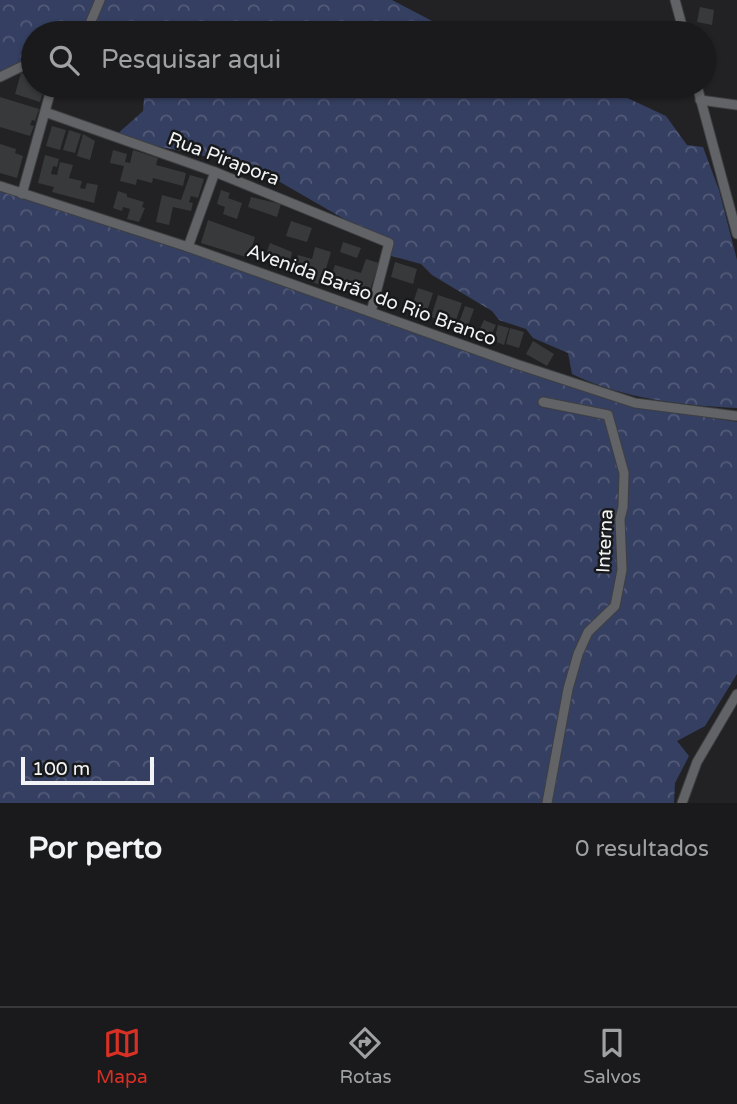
<!DOCTYPE html>
<html lang="pt">
<head>
<meta charset="utf-8">
<style>
  body { margin:0; font-family:"Varela Round",sans-serif; background:#232325; color:#f1f3f6 }
  .scale { position:absolute; left:21px; bottom:18px; width:133px; box-sizing:border-box; padding-left:7px; border:4px solid #f2f3f5; border-top:0; font-size:19px; line-height:24px; white-space:nowrap; color:#f2f3f5; -webkit-text-stroke:5px #18191b; paint-order:stroke }
  .list { margin:0; padding:0; list-style:none }
  h2 { display:flex; justify-content:space-between; align-items:center; height:91px; margin:0; padding:0 28px; font-size:30px }
  h2 small { font-size:23px; font-weight:400; color:#9fa1a3 }
  .icon { flex:none; width:38px; height:38px; fill:none; stroke:currentColor; stroke-width:2; stroke-linecap:round; stroke-linejoin:round }
  .map { position:relative; flex:none; width:737px; height:803px; overflow:hidden }
  .search { position:absolute; background:#1a1a1c; box-shadow:0 2px 5px #0004; left:21px; right:21px; top:21px; height:77px; display:flex; align-items:center; gap:18px; box-sizing:border-box; padding:0 24px; border-radius:38px; color:#9fa1a3; font-size:26px }
  .sheet { height:203px; background:#1a1a1c }
  nav { display:flex; justify-content:space-around; align-items:center; box-sizing:border-box; height:98px; border-top:2px solid #38383b; background:#1a1a1c; font-size:19px; color:#9fa1a3 }
  nav a { display:grid; justify-items:center; gap:4px }
  nav .on { color:#d93025 }
  .map>svg:first-child { display:block }
  .forest { fill:url(#forest-crowns) }
  .building { fill:#38393b }
  .lines { fill:none; stroke-linecap:round; stroke-linejoin:round }
  .minor-casing { stroke:#3e3f41; stroke-width:11 }
  .minor { stroke:#626366; stroke-width:9 }
  .labels { text-anchor:middle; stroke-width:5; stroke-linejoin:round; paint-order:stroke }
  .street-label { font-size:19px; fill:#f2f3f5; stroke:#18191b }
</style>
</head>
<body>
<div class="map">
<svg width="737" height="803" viewBox="0 0 737 803">
  <defs>
    <pattern id="forest-crowns" width="20" height="18" patternUnits="userSpaceOnUse" patternTransform="scale(1.75)"><rect width="20" height="18" fill="#353f61"/><path d="M2 6a3 3 0 1 1 6 0M12 15a3 3 0 1 1 6 0" fill="none" stroke="#535b78"/></pattern>
  </defs>
  <rect width="100%" height="100%" fill="#222225"/>
  <!-- forest -->
  <g class="forest">
    <polygon points="0,0 392,0 455,33 33,33 33,58 0,75"/>
    <path d="M128 86H616L623 96 666 116 687 145 703 147 719 190 737 260V408C680 405 624 399 572 374L568 353 533 338 526 329 499 320 492 311 432 275 421 264 388 255 392 239 358 227 280 182 223 160 152 145 126 146 115 136 143 111 144 98Z"/>
    <polygon points="0,188 188,249 634,405 737,422 737,674 705,726 677,741 689,756 675,783 674,803 0,803"/>
  </g>
  <!-- building -->
  <g class="building">
    <polygon points="700,7 714,10 712,25 697,22"/>
    <polygon points="21,73 33,77 33,86 48,86 48,97 42,95 40,102 15,94"/>
    <polygon points="0,97 39,109 35,121 32,120 30,125 34,126 30,136 0,127"/>
    <polygon points="52,126 66,130 60,150 46,146"/>
    <polygon points="69,130 81,134 75,153 63,150"/>
    <polygon points="83,134 95,141 90,160 77,156"/>
    <polygon points="0,144 16,149 15,153 23,156 17,178 0,173"/>
    <polygon points="113,150 127,154 125,162 130,163 133,150 158,158 156,165 186,173 183,186 153,178 152,183 137,179 136,185 120,181 124,166 110,163"/>
    <polygon points="45,155 59,159 57,167 53,166 51,174 57,175 60,162 73,165 69,178 82,181 80,188 85,189 87,183 98,185 94,203 52,192 54,187 38,183"/>
    <polygon points="190,175 204,179 198,198 191,196 189,202 193,203 191,211 173,207 169,225 156,222 162,195 181,200"/>
    <polygon points="221,190 230,193 228,198 242,203 237,219 223,214 225,207 217,204"/>
    <polygon points="118,191 127,194 127,197 144,202 142,207 145,208 139,222 127,219 130,209 123,207 122,211 113,208"/>
    <polygon points="251,197 281,204 277,217 248,207"/>
    <polygon points="208,220 255,237 249,258 201,243"/>
    <polygon points="291,221 312,228 307,242 286,236"/>
    <polygon points="343,242 361,248 357,258 340,252"/>
    <polygon points="270,243 292,252 290,261 280,258 279,262 265,257"/>
    <polygon points="315,247 331,252 321,285 305,280 306,276 293,272 298,255 312,259"/>
    <polygon points="366,259 379,263 368,296 329,284 335,265 361,273"/>
    <polygon points="395,262 417,269 413,284 391,277"/>
    <polygon points="418,288 433,293 425,317 410,312"/>
    <polygon points="438,295 462,303 454,326 431,317"/>
    <polygon points="465,306 474,309 466,332 457,328"/>
    <polygon points="484,320 496,325 489,340 477,335"/>
    <polygon points="498,325 509,328 504,345 494,341"/>
    <polygon points="510,328 524,332 519,348 506,344"/>
    <polygon points="533,341 554,354 547,366 526,354"/>
  </g>
  <g class="lines">
    <!-- minor casing -->
    <g class="minor-casing">
      <g id="minor">
        <polyline points="675,0 684,33"/>
        <polyline points="86,33 100,0"/>
        <polyline points="669,33 683,29"/>
        <polyline points="0,77 33,61"/>
        <polyline points="697,86 737,234"/>
        <polyline points="700,100 737,105"/>
        <polyline points="45,112 215,172 389,243 371,312"/>
        <polyline points="0,186 188,247 516,364 635,403 737,416"/>
        <polyline points="22,194 52,86"/>
        <polyline points="188,247 215,172"/>
        <polyline points="543,402 608,415 624,473 623,507 620,519 622,570 615,606 588,632 578,654 568,689 547,803"/>
        <polyline points="682,803 697,762 737,694"/>
      </g>
    </g>
    <!-- minor -->
    <use href="#minor" class="minor"/>
  </g>
  <g class="labels">
    <!-- street labels -->
    <g class="street-label">
      <text transform="translate(224 158) rotate(21)" y="7">Rua Pirapora</text>
      <text transform="translate(372 294) rotate(20)" y="7">Avenida Barão do Rio Branco</text>
      <text transform="translate(604 541) rotate(-87)" y="7">Interna</text>
    </g>
  </g>
</svg>
<div class="scale">100 m</div>
<div class="search"><svg class="icon" aria-label="search" viewBox="0 0 24 24"><circle cx="10" cy="10" r="6"/><path d="M15 15l6 6"/></svg>Pesquisar aqui</div>
</div>
<section class="sheet">
<h2>Por perto<small>0 resultados</small></h2>
<ul class="list">
</ul>
</section>
<nav>
<a class="on"><svg class="icon" aria-label="map" viewBox="0 0 24 24"><path d="M3 6l6-2 6 2 6-2v14l-6 2-6-2-6 2zM9 4v14M15 6v14"/></svg>Mapa</a>
<a><svg class="icon" aria-label="directions" viewBox="0 0 24 24"><path d="M12 3l9 9-9 9-9-9zM9 14v-3h6M13 9l2 2-2 2"/></svg>Rotas</a>
<a><svg class="icon" aria-label="saved" viewBox="0 0 24 24"><path d="M7 4h10v16l-5-4-5 4z"/></svg>Salvos</a>
</nav>
</body>
</html>
